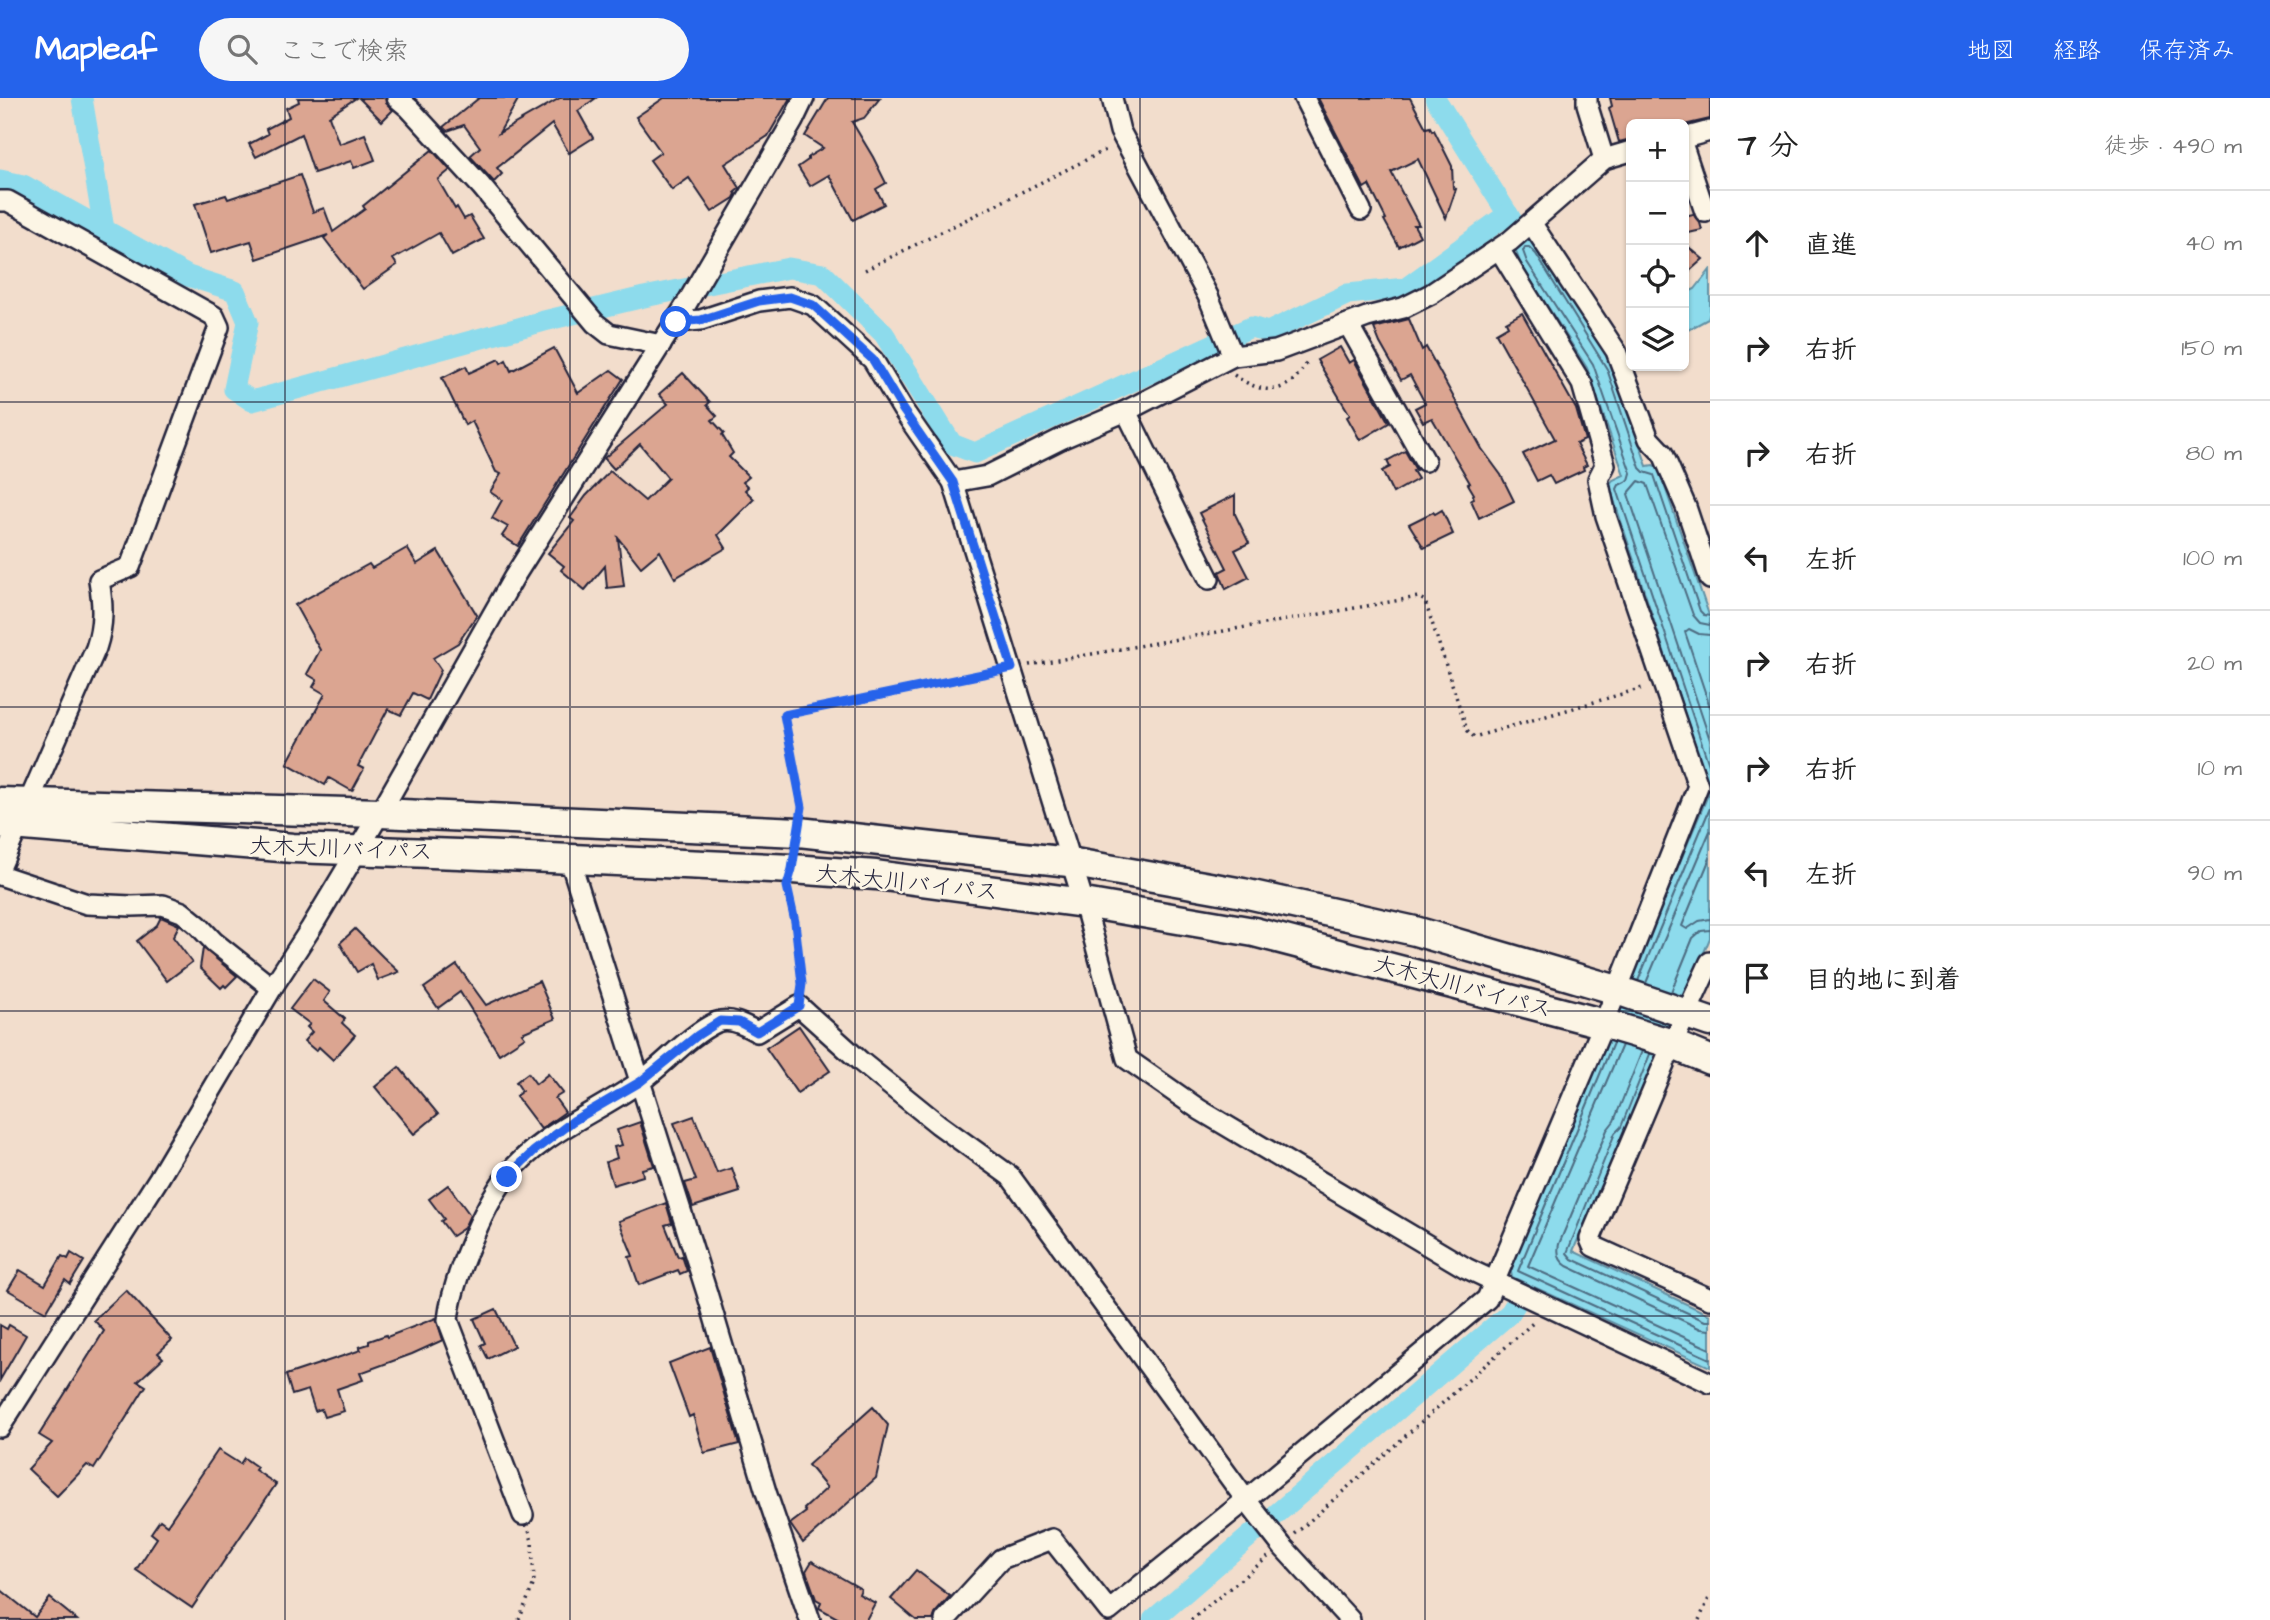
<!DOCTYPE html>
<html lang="ja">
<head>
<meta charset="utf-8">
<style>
  body { margin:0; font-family:"Architects Daughter","Klee One",sans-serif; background:#f6f6f6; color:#222 }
  .controls { position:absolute; right:21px; top:21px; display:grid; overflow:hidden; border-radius:10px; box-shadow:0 2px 5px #0004 }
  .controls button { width:63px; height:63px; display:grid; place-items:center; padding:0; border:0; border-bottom:2px solid #e0e0e0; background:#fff; color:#222; font:35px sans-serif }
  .stop { position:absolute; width:21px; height:21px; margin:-16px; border:5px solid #2563eb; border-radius:50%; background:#fff }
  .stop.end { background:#2563eb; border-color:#fff; box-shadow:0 2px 7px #0008 }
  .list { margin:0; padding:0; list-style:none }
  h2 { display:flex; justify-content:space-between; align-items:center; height:91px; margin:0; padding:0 28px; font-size:30px }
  h2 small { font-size:23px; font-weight:400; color:#767676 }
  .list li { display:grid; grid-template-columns:46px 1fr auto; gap:21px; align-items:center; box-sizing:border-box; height:105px; padding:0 28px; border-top:2px solid #e0e0e0 }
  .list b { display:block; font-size:26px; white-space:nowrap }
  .list em { font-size:23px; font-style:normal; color:#767676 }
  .icon { flex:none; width:38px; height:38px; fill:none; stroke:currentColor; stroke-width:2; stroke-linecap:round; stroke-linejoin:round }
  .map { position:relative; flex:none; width:1710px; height:1522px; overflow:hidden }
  header { display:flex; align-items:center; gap:42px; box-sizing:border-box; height:98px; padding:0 35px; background:#2563eb; color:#fff }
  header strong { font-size:33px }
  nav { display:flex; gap:38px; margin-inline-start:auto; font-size:24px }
  .search { width:490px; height:63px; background:#f6f6f6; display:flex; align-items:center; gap:18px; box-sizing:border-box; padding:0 24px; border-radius:38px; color:#767676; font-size:26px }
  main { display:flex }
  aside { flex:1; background:#fff }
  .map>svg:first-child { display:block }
  .water { fill:#8ddbec; stroke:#6291a5; stroke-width:2 }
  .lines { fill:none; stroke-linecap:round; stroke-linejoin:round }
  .shore { stroke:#4d6c82; stroke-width:2 }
  .canal { stroke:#8ddbec; stroke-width:21 }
  .building { fill:#dba591; stroke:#22223b; stroke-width:2 }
  .minor-casing { stroke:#22223b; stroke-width:24 }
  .highway-casing { stroke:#22223b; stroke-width:33 }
  .path { stroke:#22223b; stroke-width:3.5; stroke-dasharray:2 5; stroke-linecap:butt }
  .minor { stroke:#fcf5e5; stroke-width:19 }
  .highway { stroke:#fcf5e5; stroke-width:28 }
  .route { stroke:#2563eb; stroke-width:9 }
  .grid { fill:none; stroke:#22223b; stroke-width:2; stroke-opacity:0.55 }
  .labels { text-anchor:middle; stroke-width:5; stroke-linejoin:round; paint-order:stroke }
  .street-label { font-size:23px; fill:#22223b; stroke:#fcf5e5 }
</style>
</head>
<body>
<header>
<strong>Mapleaf</strong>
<div class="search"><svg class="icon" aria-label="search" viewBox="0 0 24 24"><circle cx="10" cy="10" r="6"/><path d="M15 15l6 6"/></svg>ここで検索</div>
<nav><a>地図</a><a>経路</a><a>保存済み</a></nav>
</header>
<main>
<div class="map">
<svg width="1710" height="1522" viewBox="0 0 1710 1522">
  <rect width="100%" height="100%" fill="#f2ddcc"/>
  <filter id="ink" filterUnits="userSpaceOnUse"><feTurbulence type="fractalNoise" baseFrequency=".0143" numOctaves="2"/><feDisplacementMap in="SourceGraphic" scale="14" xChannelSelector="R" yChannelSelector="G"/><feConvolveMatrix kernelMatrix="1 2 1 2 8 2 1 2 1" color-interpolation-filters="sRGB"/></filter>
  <g filter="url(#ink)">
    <!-- water -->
    <g class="water">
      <polygon points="1527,139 1541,151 1613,268 1647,368 1653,367 1658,369 1710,520 1710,692 1609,387 1613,382 1624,377 1587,270 1521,167 1514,148"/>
      <polygon points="1710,172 1710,215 1708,221 1684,234 1684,196 1695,191"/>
      <polygon points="1710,692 1710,840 1686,898 1652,968 1626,1036 1622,1038 1573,1153 1710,1217 1710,1269 1512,1179 1510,1170"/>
    </g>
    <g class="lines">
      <!-- shore -->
      <g class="shore">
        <polyline points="1710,518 1704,517 1700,513 1654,377 1644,374 1640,370 1607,271 1536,156 1529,149 1525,149 1523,153 1527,164 1593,266 1631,375 1629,382 1619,387 1617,391 1710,670"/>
        <polyline points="1710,527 1700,525 1693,517 1647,386 1639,383 1628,396 1710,642"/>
        <polyline points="1710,537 1699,536 1689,531 1685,534 1710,609"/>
        <polyline points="1710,760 1682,828 1687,831 1699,823 1710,821"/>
        <polyline points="1638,883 1710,710"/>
        <polyline points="1646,885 1710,733"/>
        <polyline points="1671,894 1693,840 1701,833 1710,832"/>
        <polyline points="1613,945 1518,1173 1710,1261"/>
        <polyline points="1622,947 1528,1168 1710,1251"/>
        <path d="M1642 953 1614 1023 1607 1032 1559 1146C1557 1155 1559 1163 1567 1168L1701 1231 1710 1232"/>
        <polyline points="1650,956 1621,1029 1615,1035 1567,1155 1572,1161 1705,1223 1710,1223"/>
      </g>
      <!-- canal -->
      <g class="canal">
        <polyline points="82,0 104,131"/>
        <polyline points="1435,0 1514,126"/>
        <polyline points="0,82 23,87 188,178 235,193 248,224 234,291 252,303 544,223 644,199 789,170 823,176 884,236 952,346 975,355 1251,229 1268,234 1348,196 1406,190 1508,116"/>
        <polyline points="1273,1419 1510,1215 1515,1207"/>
        <polyline points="1153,1522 1258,1431"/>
      </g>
    </g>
    <!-- building -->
    <g class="building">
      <polygon points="298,0 356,0 329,18 339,46 365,36 375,62 354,70 351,63 314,75 301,36 256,59 249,46 268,36 266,31 289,19 286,10 299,4"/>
      <polygon points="359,0 385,0 386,5 393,12 382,23"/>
      <polygon points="479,0 519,0 499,35 560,0 596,0 578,13 593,40 569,55 552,26 497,70 502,76 494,84 470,58 480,49 464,27 447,33 443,29"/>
      <polygon points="664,0 790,0 768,38 725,66 740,90 735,94 736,96 734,100 712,114 689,80 672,92 650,62 661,54 636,19"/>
      <polygon points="828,0 880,0 864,20 852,24 873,59 886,85 876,91 884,106 853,122 829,77 810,88 798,69 808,62 808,59 823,50 805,38"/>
      <polygon points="1318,0 1410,0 1426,30 1430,29 1432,33 1434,32 1452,68 1453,90 1456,91 1446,120 1418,61 1391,74 1419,127 1414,127 1420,138 1399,149 1384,122 1386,121 1369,87 1364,90"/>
      <polygon points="1610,0 1710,0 1710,21 1684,27 1631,26 1631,41 1619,44 1609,10 1612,8"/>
      <polygon points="432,52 450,72 438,82 455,111 457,109 464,121 470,118 484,141 452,158 439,135 393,161 397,167 363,191 324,140 328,137 257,161 251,143 211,155 195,106 226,97 228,101 300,77 313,114 324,110 333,134 365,111 363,108"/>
      <polygon points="1693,116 1700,125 1702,132 1684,136 1684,118"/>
      <polygon points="1684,145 1703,161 1684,178"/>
      <polygon points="1522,215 1576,311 1585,342 1576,346 1587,367 1583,369 1584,372 1554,386 1549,377 1537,383 1523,356 1555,341 1496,235 1508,228 1506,224"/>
      <polygon points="1409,221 1422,252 1426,249 1482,351 1501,377 1514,403 1479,420 1471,402 1474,401 1473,397 1474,396 1468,386 1470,385 1432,320 1423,324 1415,310 1425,305 1410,277 1401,282 1380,245 1374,230"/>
      <polygon points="1340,249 1349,265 1354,262 1389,325 1360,342 1347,319 1350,317 1317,262"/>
      <polygon points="554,250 578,295 611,272 623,281 518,448 502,438 508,429 492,420 502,402 490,394 501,376 496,374 472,323 465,327 442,280 466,268 469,275 499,261 501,265 506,262 511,273"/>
      <polygon points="683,275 710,304 707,307 717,318 712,322 724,335 722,337 733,355 729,359 749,379 743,384 748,389 745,392 754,401 718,437 726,450 675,480 660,453 641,469 618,440 624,488 607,490 605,468 585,492 561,472 564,468 548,455 574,423 570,420 586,398 610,373 645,403 668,380 640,346 614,371 604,360 668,306 659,296"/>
      <polygon points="1405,353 1416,372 1413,373 1418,381 1393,395 1382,373 1390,369 1387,363"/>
      <polygon points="1235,397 1235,416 1249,445 1235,452 1249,479 1226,491 1219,474 1227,470 1199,415"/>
      <polygon points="1442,412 1453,436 1424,450 1409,426 1433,414 1435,416"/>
      <polygon points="407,450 417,466 438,453 477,517 458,545 433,560 441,572 427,602 413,595 401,617 388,611 358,668 364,671 352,693 329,680 325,687 287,665 325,596 313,589 317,582 307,576 320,552 295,507 369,466 372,470"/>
      <polygon points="161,819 179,827 173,839 192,864 167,883 137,843 157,827"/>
      <polygon points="355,831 383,859 399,874 378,882 371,866 357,874 340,845"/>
      <polygon points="203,850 237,878 226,889 224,887 221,890 200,870"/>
      <polygon points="457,867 486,907 539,883 555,921 522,935 525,939 499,956 460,894 438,910 424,890"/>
      <polygon points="313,881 330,894 324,903 345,921 342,925 355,937 333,962 319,949 316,953 304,943 312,934 307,929 310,926 290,911"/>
      <polygon points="799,928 830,973 797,995 766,950"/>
      <polygon points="399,969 438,1016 414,1036 375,989"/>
      <polygon points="528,975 536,986 548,976 563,995 555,1000 565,1014 541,1031 516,998 522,993 516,984"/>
      <polygon points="694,1018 717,1075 732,1070 740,1094 693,1109 685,1085 696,1082 674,1025"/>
      <polygon points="640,1024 654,1068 642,1071 643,1078 613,1087 606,1064 617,1060 614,1049 622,1047 617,1032"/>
      <polygon points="448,1087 470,1117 464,1130 452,1138 441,1123 444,1121 429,1101"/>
      <polygon points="666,1105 672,1125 665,1127 678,1159 682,1158 687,1173 680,1176 678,1172 639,1187 629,1159 633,1158 619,1123"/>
      <polygon points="71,1155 84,1163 70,1186 65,1182 46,1214 8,1192 20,1172 45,1187 62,1158 68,1161"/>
      <polygon points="126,1192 172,1242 158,1255 163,1260 138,1283 146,1288 94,1371 87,1367 57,1398 28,1371 52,1345 39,1337 104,1233 94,1222"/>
      <polygon points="496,1211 514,1248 488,1261 481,1247 485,1245 474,1221"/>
      <polygon points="436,1220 443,1242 412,1256 360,1275 363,1282 337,1291 344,1313 324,1319 321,1311 315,1313 308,1292 292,1297 286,1277 361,1252 359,1249 369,1246 369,1243 386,1237 387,1239"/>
      <polygon points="0,1227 7,1231 9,1227 26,1237 0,1282"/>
      <polygon points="710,1249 739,1346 704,1355 693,1317 689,1319 669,1265"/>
      <polygon points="873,1309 888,1327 876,1380 803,1445 790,1426 806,1414 804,1411 827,1390 808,1367"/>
      <polygon points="218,1352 240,1366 244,1360 257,1369 255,1372 276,1386 192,1510 136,1472 157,1440 151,1435 160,1422 167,1427"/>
      <polygon points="812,1463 861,1491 859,1496 875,1505 866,1522 841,1522 819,1510 821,1504 816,1501 806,1473"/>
      <polygon points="916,1472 950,1498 936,1514 933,1522 916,1522 891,1501"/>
      <polygon points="0,1491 35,1519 50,1500 77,1522 0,1522"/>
    </g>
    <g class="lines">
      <!-- minor casing -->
      <g class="minor-casing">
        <g id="minor">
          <polyline points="397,0 409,10 481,88 595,225 609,236 661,247"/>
          <polyline points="1112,0 1120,33 1208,198 1233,258"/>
          <polyline points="1304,0 1361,112"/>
          <polyline points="1587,0 1587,6 1604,61"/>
          <polyline points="1684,40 1710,33"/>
          <polyline points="1684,51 1705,114"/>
          <path d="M0 103H8L214 218 219 229 130 469 99 482C103 506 104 526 96 550L0 770"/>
          <polyline points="1532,126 1616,253 1649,341 1663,356 1686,409 1710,481"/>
          <polyline points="676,224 701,222 759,203 790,199 813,207 873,262 903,312 953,384 1084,805 1127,961 1200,1012 1466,1170 1710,1285"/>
          <polyline points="1348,226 1425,363"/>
          <polyline points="1126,313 1209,481"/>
          <polyline points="953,384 987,378 1063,340 1126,313 1233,258 1276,253 1367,219 1403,210 1431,196 1510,143 1604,61 1631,53"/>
          <polyline points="570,762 707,1195 766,1394 810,1522"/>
          <polyline points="0,777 87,806 132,808 163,807 182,814 198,827 214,844 272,890"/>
          <polyline points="1710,864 1672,947 1590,1141 1593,1148 1710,1201"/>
          <polyline points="0,1329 159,1080 272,890 311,830 380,715 514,479 684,210 793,23 804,0"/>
          <path d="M523 1417 448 1222C452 1183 482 1111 506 1079 540 1035 597 1015 641 983 666 965 689 937 717 924 731 919 746 928 757 934L799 908 860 963 938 1026 1010 1078 1246 1402 1282 1448 1350 1522"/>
          <polyline points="945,1522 1001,1461 1052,1441 1109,1513 1246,1402 1487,1201 1604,925 1698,688 1606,418 1598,381 1605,367 1582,286 1499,151"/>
        </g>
      </g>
      <!-- highway casing -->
      <g class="highway-casing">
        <g id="highway">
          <polyline points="0,704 380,715 799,734 1069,764 1243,795 1415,833 1617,892 1710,924"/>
          <polyline points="0,726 293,750 459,756 792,771 876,777 1084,805 1254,834 1609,927 1666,944 1710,962"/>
        </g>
      </g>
      <!-- path -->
      <g class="path">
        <polyline points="865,172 1108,51"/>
        <path d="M1234 277C1266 299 1288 297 1308 263"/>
        <polyline points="1029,567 1418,499 1425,503 1467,632 1474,639 1646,589"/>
        <polyline points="801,711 784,617 994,574"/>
        <polyline points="788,794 795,824 801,890"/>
        <polyline points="1295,1436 1535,1223"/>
        <polyline points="519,1522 534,1485 532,1443 529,1433"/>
        <polyline points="1191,1522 1268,1459"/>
        <polyline points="1699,1522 1710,1498"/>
      </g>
      <!-- minor -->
      <use href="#minor" class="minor"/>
      <!-- highway -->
      <use href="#highway" class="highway"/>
    </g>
  </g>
  <g class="lines" filter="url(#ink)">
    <!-- route -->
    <polyline class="route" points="507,1079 534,1053 573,1023 640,984 698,937 720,923 739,924 757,934 799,908 802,886 795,824 787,788 792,771 802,709 784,617 1012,570 953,384 903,312 873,262 813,207 790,199 759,203 701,222 676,224"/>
  </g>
  <!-- grid -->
  <path class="grid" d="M285 0V1522M570 0V1522M855 0V1522M1140 0V1522M1425 0V1522M0 304H1710M0 609H1710M0 913H1710M0 1218H1710"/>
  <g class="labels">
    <!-- street labels -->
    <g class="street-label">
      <text transform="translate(341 750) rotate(2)" y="8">大木大川バイパス</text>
      <text transform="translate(907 784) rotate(6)" y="8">大木大川バイパス</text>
      <text transform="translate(1463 888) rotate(15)" y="8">大木大川バイパス</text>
    </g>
  </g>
</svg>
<div class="controls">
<button>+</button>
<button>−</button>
<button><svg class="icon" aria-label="locate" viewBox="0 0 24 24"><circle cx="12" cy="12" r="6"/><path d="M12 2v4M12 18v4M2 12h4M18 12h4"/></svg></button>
<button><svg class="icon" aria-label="layers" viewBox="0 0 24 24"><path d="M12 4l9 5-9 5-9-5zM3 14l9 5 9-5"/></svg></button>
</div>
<div class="stop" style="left:676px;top:224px"></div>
<div class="stop end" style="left:507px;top:1079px"></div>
</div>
<aside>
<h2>7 分<small>徒歩 · 490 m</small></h2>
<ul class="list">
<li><svg class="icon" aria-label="ahead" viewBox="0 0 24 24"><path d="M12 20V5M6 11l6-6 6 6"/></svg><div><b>直進</b></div><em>40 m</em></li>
<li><svg class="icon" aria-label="right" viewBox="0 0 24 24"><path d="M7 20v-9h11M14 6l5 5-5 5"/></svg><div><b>右折</b></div><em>150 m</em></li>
<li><svg class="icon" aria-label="right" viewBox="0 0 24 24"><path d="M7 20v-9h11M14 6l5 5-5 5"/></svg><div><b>右折</b></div><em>80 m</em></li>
<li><svg class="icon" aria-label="left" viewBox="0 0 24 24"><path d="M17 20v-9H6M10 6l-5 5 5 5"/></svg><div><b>左折</b></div><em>100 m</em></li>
<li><svg class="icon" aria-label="right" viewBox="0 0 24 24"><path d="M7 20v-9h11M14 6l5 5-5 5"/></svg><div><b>右折</b></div><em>20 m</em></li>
<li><svg class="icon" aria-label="right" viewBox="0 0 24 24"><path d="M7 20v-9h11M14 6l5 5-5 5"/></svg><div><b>右折</b></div><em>10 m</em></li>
<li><svg class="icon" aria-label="left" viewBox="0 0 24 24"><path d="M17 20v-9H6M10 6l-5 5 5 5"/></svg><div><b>左折</b></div><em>90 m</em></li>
<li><svg class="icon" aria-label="arrive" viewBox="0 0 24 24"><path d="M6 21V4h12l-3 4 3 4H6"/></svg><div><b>目的地に到着</b></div></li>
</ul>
</aside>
</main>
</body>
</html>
